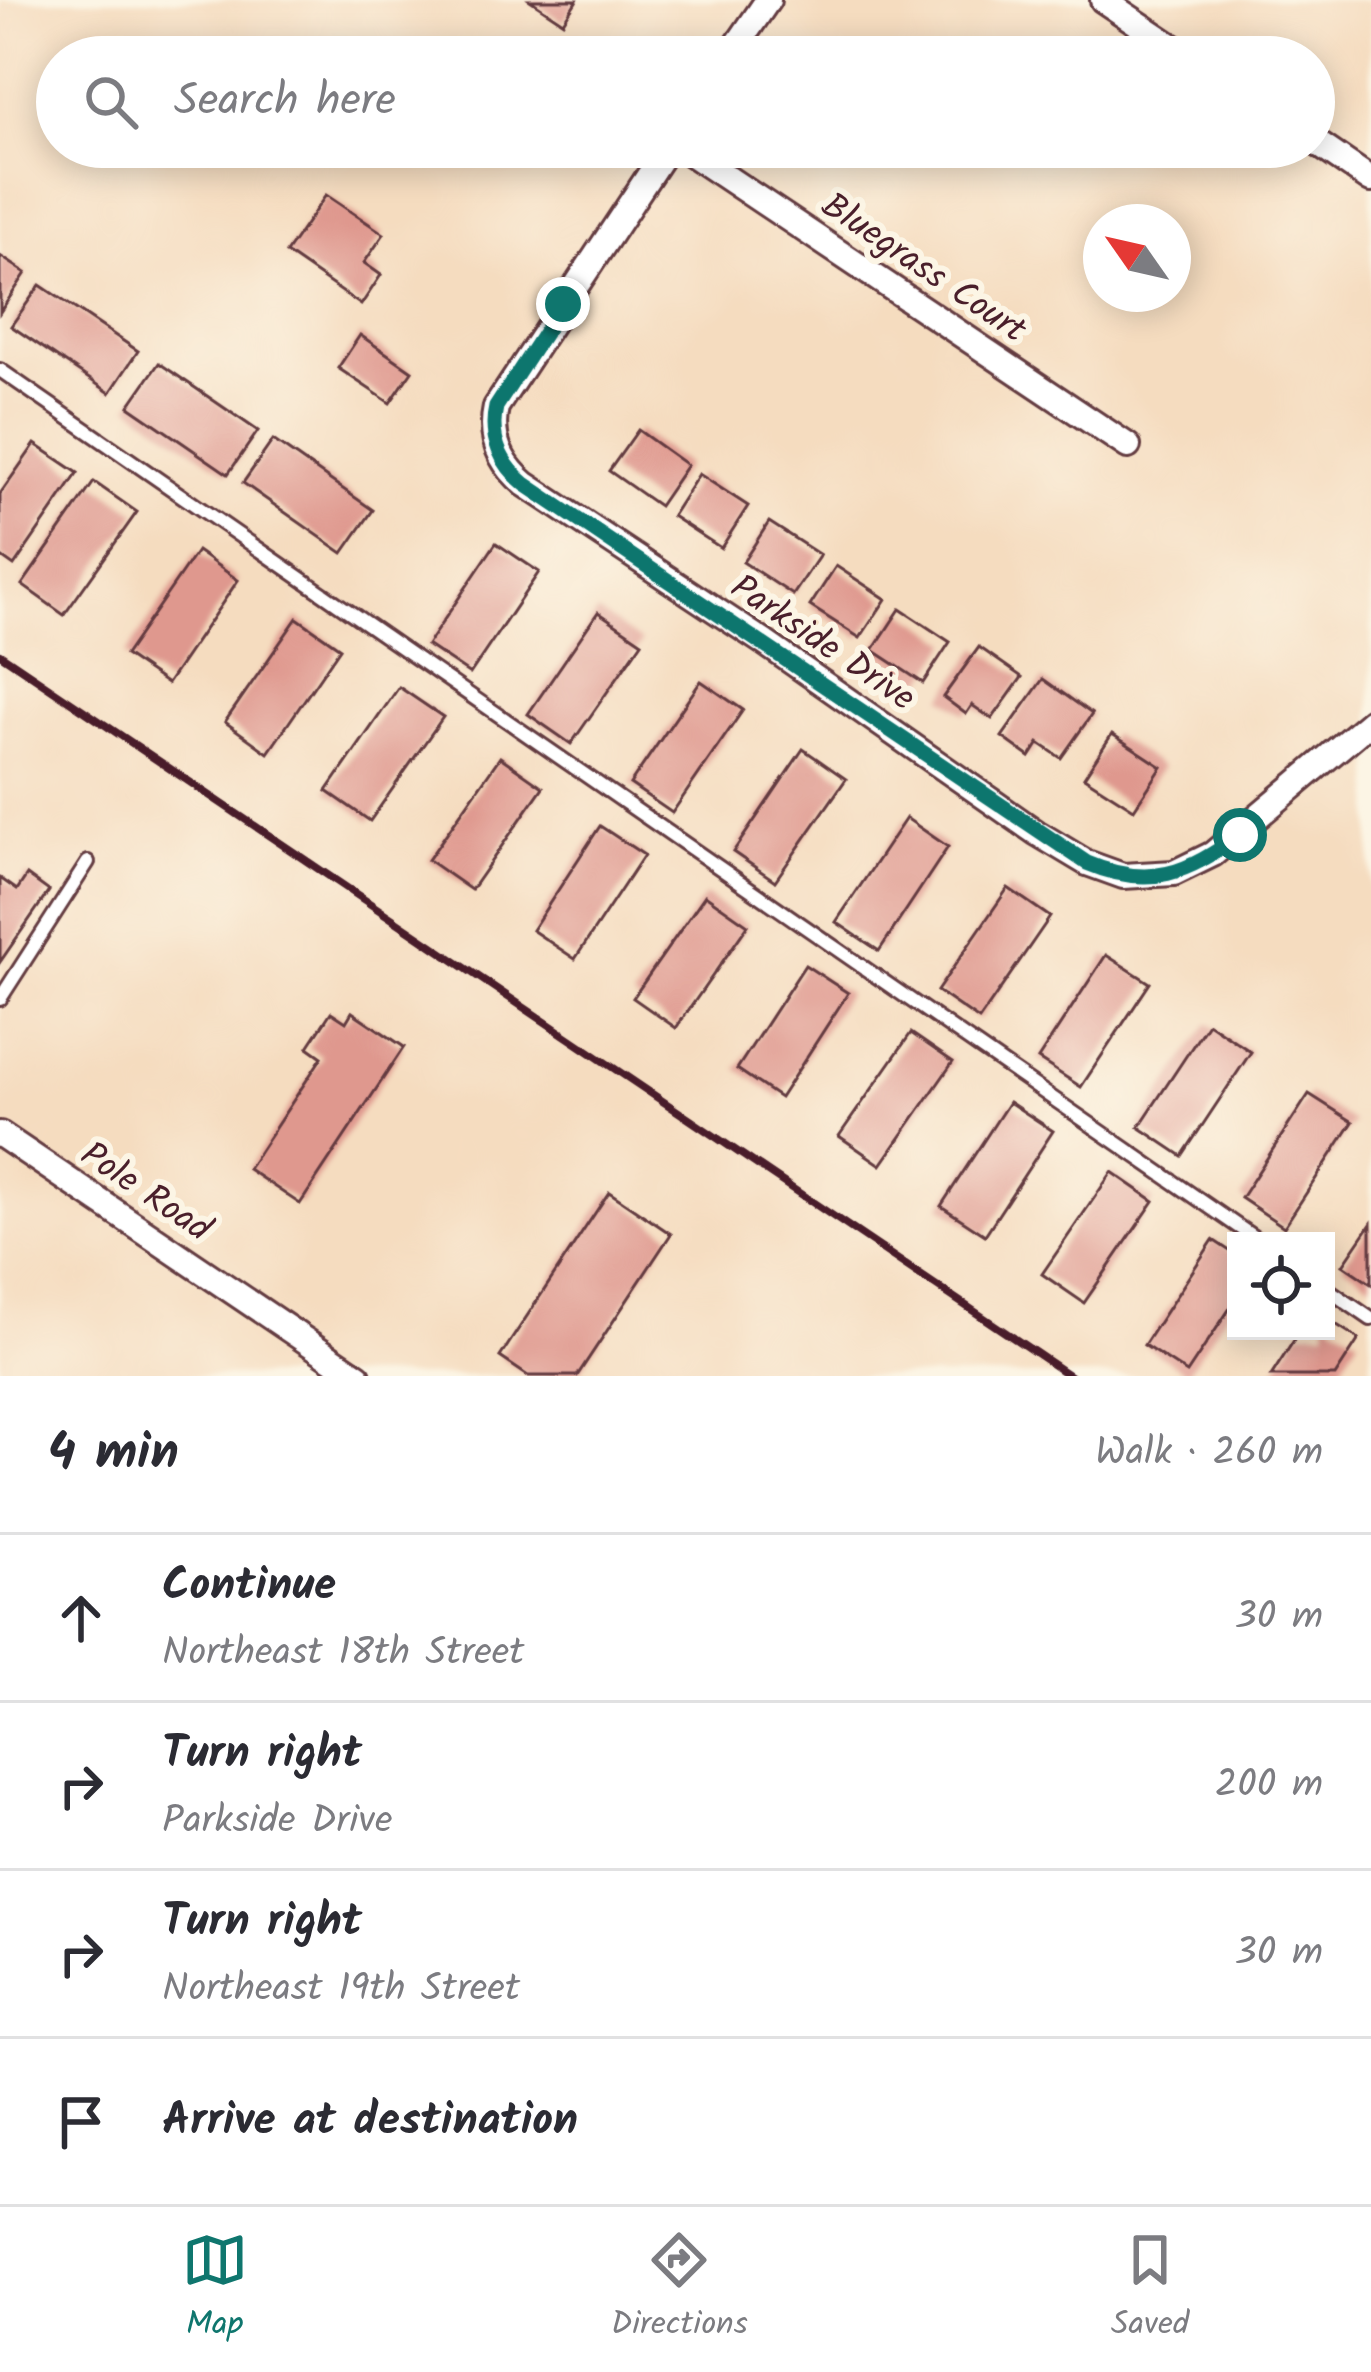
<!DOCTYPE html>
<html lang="en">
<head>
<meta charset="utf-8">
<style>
  body { margin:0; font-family:Kalam,sans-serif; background:#f2f2f3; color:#2b2b33 }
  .controls { position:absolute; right:36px; bottom:36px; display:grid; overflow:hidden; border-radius:0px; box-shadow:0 6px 30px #0003 }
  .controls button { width:108px; height:108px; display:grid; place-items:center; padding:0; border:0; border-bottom:3px solid #e1e1e2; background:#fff; color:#2b2b33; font:60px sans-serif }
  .compass { position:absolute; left:1083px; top:204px; width:108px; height:108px; border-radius:50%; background:#fff; box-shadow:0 6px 30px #0003; rotate:304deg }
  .stop { position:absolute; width:36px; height:36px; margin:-27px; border:9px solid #0f766e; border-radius:50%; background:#fff }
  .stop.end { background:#0f766e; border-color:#fff; box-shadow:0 3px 12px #0008 }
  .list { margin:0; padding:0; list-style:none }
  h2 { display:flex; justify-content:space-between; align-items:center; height:156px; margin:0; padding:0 48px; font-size:51px }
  h2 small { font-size:39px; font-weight:400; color:#7c7c81 }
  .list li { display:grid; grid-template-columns:78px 1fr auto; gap:36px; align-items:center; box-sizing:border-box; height:168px; padding:0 48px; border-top:3px solid #e1e1e2 }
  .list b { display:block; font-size:45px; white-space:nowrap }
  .list p { margin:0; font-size:39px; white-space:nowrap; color:#7c7c81 }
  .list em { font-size:39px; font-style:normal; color:#7c7c81 }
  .icon { flex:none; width:66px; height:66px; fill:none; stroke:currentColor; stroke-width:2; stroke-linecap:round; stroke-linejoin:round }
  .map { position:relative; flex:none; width:1371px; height:1376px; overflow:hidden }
  .search { position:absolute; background:#fff; box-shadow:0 6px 30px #0003; left:36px; right:36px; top:36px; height:132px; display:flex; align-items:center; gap:30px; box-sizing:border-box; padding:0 42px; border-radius:66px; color:#7c7c81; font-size:45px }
  .sheet { height:828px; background:#fff }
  nav { display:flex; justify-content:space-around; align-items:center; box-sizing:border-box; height:168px; border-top:3px solid #e1e1e2; background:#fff; font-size:33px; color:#7c7c81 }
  nav a { display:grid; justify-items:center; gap:6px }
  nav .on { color:#0f766e }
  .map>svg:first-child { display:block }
  .building { fill:#df988e }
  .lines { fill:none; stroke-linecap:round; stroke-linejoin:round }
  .service-casing { stroke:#643b41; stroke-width:18 }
  .minor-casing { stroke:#643b41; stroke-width:30 }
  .service { stroke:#fff; stroke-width:12 }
  .minor { stroke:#fff; stroke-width:24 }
  .rail { stroke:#4a1f2b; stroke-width:8 }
  .route { stroke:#0f766e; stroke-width:15 }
  .labels { text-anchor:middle; stroke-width:12; stroke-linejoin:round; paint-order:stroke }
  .street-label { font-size:36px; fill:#4a1f2b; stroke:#fcf5e5 }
</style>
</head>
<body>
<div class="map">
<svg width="1371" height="1376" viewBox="0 0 1371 1376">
  <rect width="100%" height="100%" fill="#fcf5e5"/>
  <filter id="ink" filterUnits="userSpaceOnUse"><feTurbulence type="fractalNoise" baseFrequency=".00833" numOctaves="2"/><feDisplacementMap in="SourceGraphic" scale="24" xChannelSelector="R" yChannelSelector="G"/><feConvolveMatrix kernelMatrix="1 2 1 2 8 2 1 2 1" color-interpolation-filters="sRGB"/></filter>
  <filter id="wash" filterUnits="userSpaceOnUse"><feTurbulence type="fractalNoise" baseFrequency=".004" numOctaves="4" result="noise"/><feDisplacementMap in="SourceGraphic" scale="48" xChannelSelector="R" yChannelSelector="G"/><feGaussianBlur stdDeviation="2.7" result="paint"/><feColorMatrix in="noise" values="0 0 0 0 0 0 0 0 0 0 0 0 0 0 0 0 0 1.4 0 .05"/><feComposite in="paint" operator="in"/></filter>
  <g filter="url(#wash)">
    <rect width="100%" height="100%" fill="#f5dcbf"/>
    <g id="blocks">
      <!-- building -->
      <g class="building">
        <polygon points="530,0 577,0 563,22"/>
        <polygon points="326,195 384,234 364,263 381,275 361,305 286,253"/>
        <polygon points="0,256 26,273 0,312"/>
        <polygon points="40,285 138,351 110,393 11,326"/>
        <polygon points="360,335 412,371 390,403 338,368"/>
        <polygon points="159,363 258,431 228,474 129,406"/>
        <polygon points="638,430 687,465 659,506 609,471"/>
        <polygon points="273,440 373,510 343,553 243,483"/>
        <polygon points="35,444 78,473 14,566 0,556 0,494"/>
        <polygon points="699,474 748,506 721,548 672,516"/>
        <polygon points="94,482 137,512 64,615 22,585"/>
        <polygon points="769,522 820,555 793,595 743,562"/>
        <polygon points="496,543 539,572 470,674 427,645"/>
        <polygon points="197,551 238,580 167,684 125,655"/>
        <polygon points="836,566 886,599 860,638 810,606"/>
        <polygon points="900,609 950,642 923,683 873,650"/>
        <polygon points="598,612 642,642 571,744 528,714"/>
        <polygon points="297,618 340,648 268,753 225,722"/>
        <polygon points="979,647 1022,677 992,719 972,705 966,714 943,697"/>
        <polygon points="1043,679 1092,714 1061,758 1039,743 1030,757 1002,737"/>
        <polygon points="701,681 743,710 672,813 630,784"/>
        <polygon points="399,687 443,717 370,821 327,791"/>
        <polygon points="1112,734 1162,767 1134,809 1084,777"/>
        <polygon points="803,749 846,779 775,881 733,852"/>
        <polygon points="500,757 543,787 471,890 428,860"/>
        <polygon points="906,818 948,847 879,951 836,922"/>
        <polygon points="600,826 644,855 575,959 532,930"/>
        <polygon points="27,875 49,891 0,962 0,878 17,890"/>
        <polygon points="1008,888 1050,917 979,1020 937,991"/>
        <polygon points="705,895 748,925 676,1028 633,998"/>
        <polygon points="1106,955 1150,983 1081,1087 1038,1059"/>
        <polygon points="805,965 848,993 780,1098 737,1069"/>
        <polygon points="331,1012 346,1022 352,1012 404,1047 300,1204 248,1169 322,1057 308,1047"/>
        <polygon points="1208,1023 1251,1052 1182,1156 1139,1127"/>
        <polygon points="911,1033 953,1062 881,1165 839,1136"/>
        <polygon points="1309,1094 1353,1122 1284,1227 1241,1198"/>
        <polygon points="1009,1102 1053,1131 985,1235 941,1206"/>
        <polygon points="1112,1172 1154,1201 1084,1303 1042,1274"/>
        <polygon points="609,1192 671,1234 577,1376 528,1376 500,1357"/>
        <polygon points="1371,1224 1371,1284 1343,1265"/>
        <polygon points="1213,1240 1236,1255 1236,1299 1187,1373 1144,1345"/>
        <polygon points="1326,1318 1359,1339 1335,1376 1271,1376 1300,1331 1326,1331"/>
      </g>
    </g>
  </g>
  <g filter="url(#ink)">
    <use href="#blocks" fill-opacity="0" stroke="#643b41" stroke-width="3"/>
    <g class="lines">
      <!-- service casing -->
      <g class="service-casing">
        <g id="service">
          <polyline points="0,370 1259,1241"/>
          <polyline points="0,999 88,862"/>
          <polyline points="1326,1288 1371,1319"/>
        </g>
      </g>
      <!-- minor casing -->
      <g class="minor-casing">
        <g id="minor">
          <polyline points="1103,0 1188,57"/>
          <polyline points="729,57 768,0"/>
          <polyline points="1314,141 1371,180"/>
          <path d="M668 147 496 407C489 439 501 464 525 484L765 643 1037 833 1087 863 1123 876 1174 873 1213 854 1371 721"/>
          <polyline points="681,147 1128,446"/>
          <polyline points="0,1134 358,1376"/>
        </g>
      </g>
      <!-- service -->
      <use href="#service" class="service"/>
      <!-- minor -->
      <use href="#minor" class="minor"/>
      <!-- rail -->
      <polyline class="rail" points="0,654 1070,1376"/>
    </g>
  </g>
  <g class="lines" filter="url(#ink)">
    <!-- route -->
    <path class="route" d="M563 304 496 407C489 438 501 464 525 484L1087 863C1150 890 1188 873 1240 835"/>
  </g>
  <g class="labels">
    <!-- street labels -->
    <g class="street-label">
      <text transform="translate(925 266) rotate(34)" y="13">Bluegrass Court</text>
      <text transform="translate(824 641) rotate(34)" y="13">Parkside Drive</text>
      <text transform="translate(147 1190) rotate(34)" y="13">Pole Road</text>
    </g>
  </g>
</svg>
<div class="controls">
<button><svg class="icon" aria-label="locate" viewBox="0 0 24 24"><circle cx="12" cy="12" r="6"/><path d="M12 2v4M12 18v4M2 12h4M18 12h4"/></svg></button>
</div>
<svg class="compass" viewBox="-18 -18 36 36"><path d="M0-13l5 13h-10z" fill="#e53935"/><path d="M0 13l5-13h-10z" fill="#7c7c81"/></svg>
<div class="stop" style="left:1240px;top:835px"></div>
<div class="stop end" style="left:563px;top:304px"></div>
<div class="search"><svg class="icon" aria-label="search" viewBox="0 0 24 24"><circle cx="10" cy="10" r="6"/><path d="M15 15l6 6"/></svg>Search here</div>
</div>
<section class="sheet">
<h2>4 min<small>Walk · 260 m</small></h2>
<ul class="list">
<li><svg class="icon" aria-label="ahead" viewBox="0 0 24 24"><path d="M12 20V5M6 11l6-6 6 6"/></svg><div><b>Continue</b><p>Northeast 18th Street</p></div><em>30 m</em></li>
<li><svg class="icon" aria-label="right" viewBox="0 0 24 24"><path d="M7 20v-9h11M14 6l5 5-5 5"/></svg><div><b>Turn right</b><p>Parkside Drive</p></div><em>200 m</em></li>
<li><svg class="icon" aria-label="right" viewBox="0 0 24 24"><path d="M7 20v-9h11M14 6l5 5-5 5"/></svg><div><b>Turn right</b><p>Northeast 19th Street</p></div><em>30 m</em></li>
<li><svg class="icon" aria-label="arrive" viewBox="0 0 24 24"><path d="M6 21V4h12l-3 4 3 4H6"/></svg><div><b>Arrive at destination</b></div></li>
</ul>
</section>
<nav>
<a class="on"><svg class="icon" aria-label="map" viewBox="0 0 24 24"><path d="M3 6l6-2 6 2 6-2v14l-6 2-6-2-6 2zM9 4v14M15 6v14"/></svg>Map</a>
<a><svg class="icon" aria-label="directions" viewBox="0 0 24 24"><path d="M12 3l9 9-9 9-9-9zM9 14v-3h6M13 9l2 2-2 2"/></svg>Directions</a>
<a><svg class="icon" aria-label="saved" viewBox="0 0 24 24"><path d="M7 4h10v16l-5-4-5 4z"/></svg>Saved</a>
</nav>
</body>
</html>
